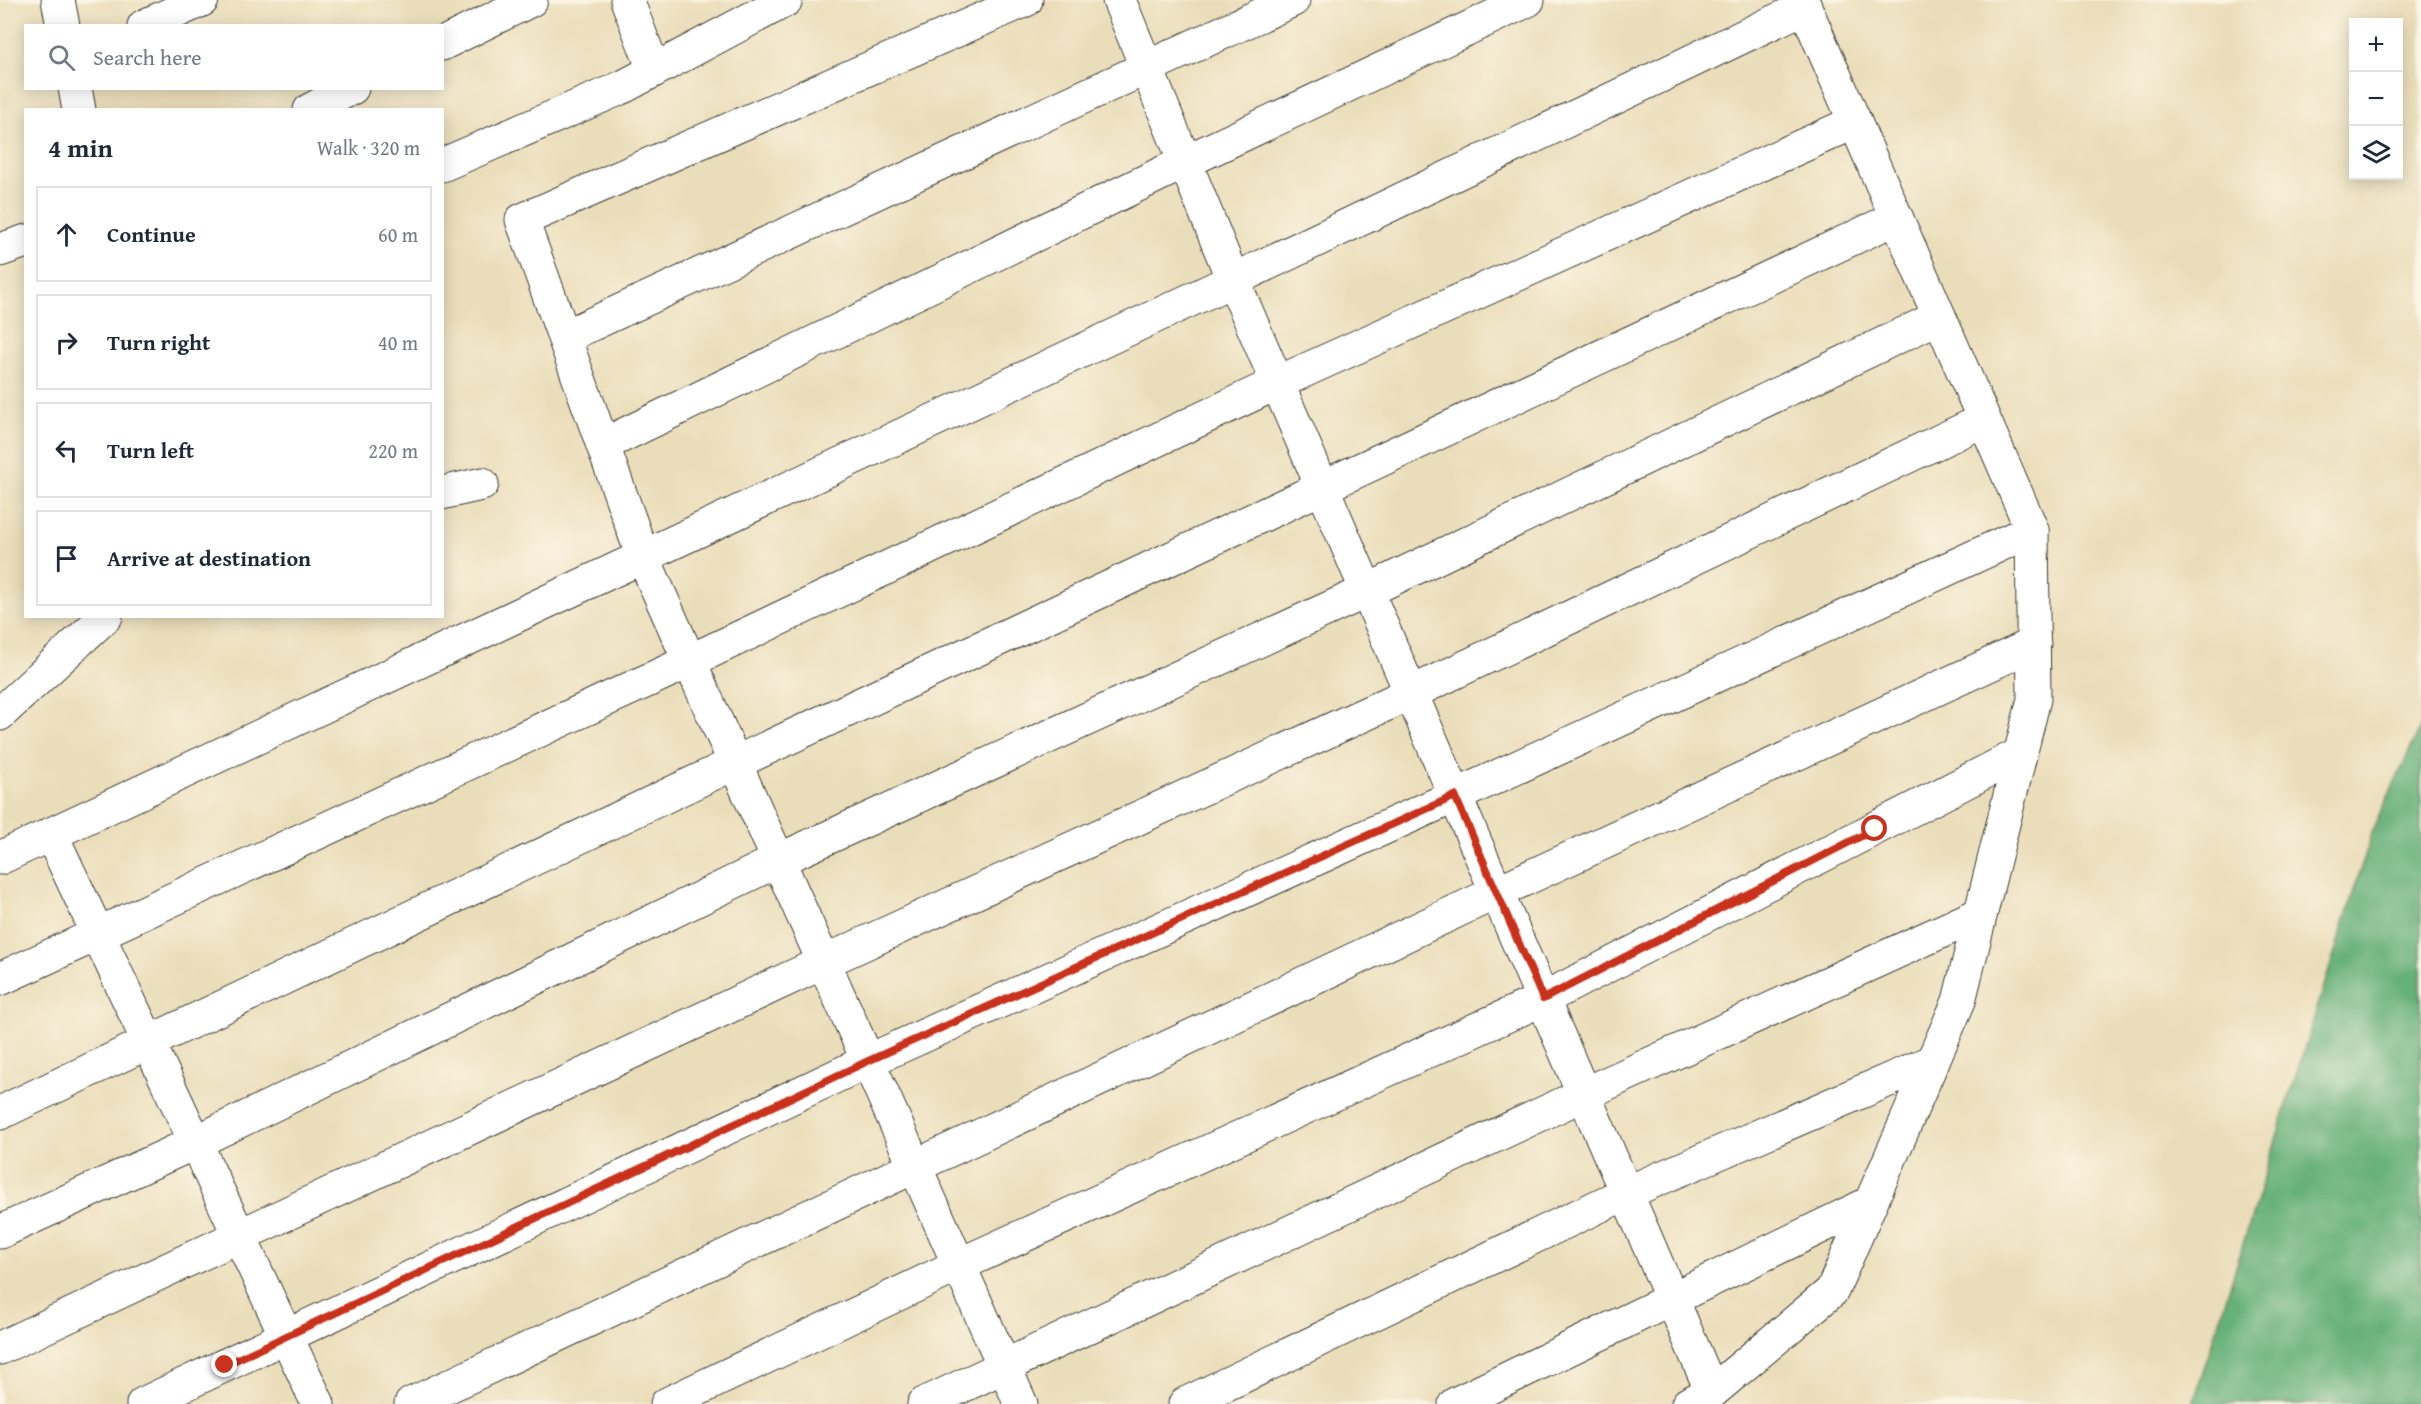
<!DOCTYPE html>
<html lang="en">
<head>
<meta charset="utf-8">
<style>
  body { margin:0; font-family:"Gentium Book Plus",serif; background:#f6f6f7; color:#1f2937 }
  .controls { position:absolute; right:18px; top:18px; display:grid; overflow:hidden; border-radius:0px; box-shadow:0 3px 15px #0003 }
  .controls button { width:54px; height:54px; display:grid; place-items:center; padding:0; border:0; border-bottom:2px solid #e0e1e3; background:#fff; color:#1f2937; font:30px sans-serif }
  .stop { position:absolute; width:18px; height:18px; margin:-14px; border:4px solid #c8321e; border-radius:50%; background:#fff }
  .stop.end { background:#c8321e; border-color:#fff; box-shadow:0 2px 6px #0008 }
  .list { margin:0; padding:0; list-style:none }
  h2 { display:flex; justify-content:space-between; align-items:center; height:78px; margin:0; padding:0 24px; font-size:26px }
  h2 small { font-size:20px; font-weight:400; color:#747a83 }
  .list li { display:grid; grid-template-columns:39px 1fr auto; gap:18px; align-items:center; box-sizing:border-box; height:96px; margin:0 12px 12px; padding:0 12px; border:2px solid #e0e1e3; border-radius:0px }
  .list b { display:block; font-size:22px; white-space:nowrap }
  .list em { font-size:20px; font-style:normal; color:#747a83 }
  .icon { flex:none; width:33px; height:33px; fill:none; stroke:currentColor; stroke-width:2; stroke-linecap:round; stroke-linejoin:round }
  .map { position:relative; flex:none; width:2421px; height:1404px; overflow:hidden }
  .search { position:absolute; background:#fff; box-shadow:0 3px 15px #0003; left:24px; top:24px; width:420px; height:66px; display:flex; align-items:center; gap:15px; box-sizing:border-box; padding:0 21px; border-radius:0px; color:#747a83; font-size:22px }
  .panel { position:absolute; background:#fff; box-shadow:0 3px 15px #0003; left:24px; top:108px; width:420px; height:510px; border-radius:0px }
  .map>svg:first-child { display:block }
  .forest { fill:#66b079; stroke:#41664a; stroke-width:1.5 }
  .lines { fill:none; stroke-linecap:round; stroke-linejoin:round }
  .minor-casing { stroke:#3b3934; stroke-width:35 }
  .minor { stroke:#fff; stroke-width:33 }
  .route { stroke:#c8321e; stroke-width:8 }
</style>
</head>
<body>
<div class="map">
<svg width="2421" height="1404" viewBox="0 0 2421 1404">
  <rect width="100%" height="100%" fill="#fcf5e5"/>
  <filter id="ink" filterUnits="userSpaceOnUse"><feTurbulence type="fractalNoise" baseFrequency=".0167" numOctaves="2"/><feDisplacementMap in="SourceGraphic" scale="12" xChannelSelector="R" yChannelSelector="G"/><feConvolveMatrix kernelMatrix="1 2 1 2 8 2 1 2 1" color-interpolation-filters="sRGB"/></filter>
  <filter id="wash" filterUnits="userSpaceOnUse"><feTurbulence type="fractalNoise" baseFrequency=".008" numOctaves="4" result="noise"/><feDisplacementMap in="SourceGraphic" scale="24" xChannelSelector="R" yChannelSelector="G"/><feGaussianBlur stdDeviation="1.35" result="paint"/><feColorMatrix in="noise" values="0 0 0 0 0 0 0 0 0 0 0 0 0 0 0 0 0 1.4 0 .05"/><feComposite in="paint" operator="in"/></filter>
  <g filter="url(#wash)">
    <rect width="100%" height="100%" fill="#eaddb9"/>
    <!-- forest -->
    <polygon class="forest" points="2421,726 2421,1404 2193,1404 2374,827"/>
  </g>
  <g filter="url(#ink)">
    <g class="lines">
      <!-- minor casing -->
      <g class="minor-casing">
        <g id="minor">
          <polyline points="58,0 63,26"/>
          <polyline points="627,0 654,70"/>
          <polyline points="1119,0 1233,280 1712,1392"/>
          <polyline points="144,26 202,0"/>
          <polyline points="442,44 531,0"/>
          <polyline points="75,88 79,110"/>
          <polyline points="310,110 352,88"/>
          <polyline points="442,165 623,87 786,0"/>
          <polyline points="0,250 26,241"/>
          <polyline points="564,337 1293,0"/>
          <polyline points="603,445 1185,162 1528,0"/>
          <polyline points="442,493 482,484"/>
          <polyline points="0,714 106,616"/>
          <polyline points="51,834 318,1404"/>
          <polyline points="0,858 1233,280 1805,7"/>
          <polyline points="0,979 690,661 1277,383 1855,122"/>
          <polyline points="0,1113 735,763 1896,218"/>
          <polyline points="0,1232 196,1142 779,860 1367,591 1939,317"/>
          <polyline points="0,1348 824,962 1411,693 1984,420"/>
          <polyline points="143,1404 868,1061 1455,796 2032,530"/>
          <polyline points="411,1404 1497,892 2034,644"/>
          <polyline points="667,1404 959,1265 1543,999 2020,754"/>
          <polyline points="924,1404 1584,1094 1980,914"/>
          <polyline points="1021,1404 643,557 522,220 1026,0"/>
          <polyline points="1185,1404 1626,1193 1933,1061"/>
          <polyline points="1455,1404 1870,1203"/>
          <polyline points="1688,1404 1712,1392 1832,1291 1959,1001 2034,699 2032,530 1802,0"/>
        </g>
      </g>
      <!-- minor -->
      <use href="#minor" class="minor"/>
    </g>
  </g>
  <g class="lines" filter="url(#ink)">
    <!-- route -->
    <polyline class="route" points="225,1365 868,1061 1455,796 1543,999 1875,829"/>
  </g>
</svg>
<div class="controls">
<button>+</button>
<button>−</button>
<button><svg class="icon" aria-label="layers" viewBox="0 0 24 24"><path d="M12 4l9 5-9 5-9-5zM3 14l9 5 9-5"/></svg></button>
</div>
<div class="stop" style="left:1875px;top:829px"></div>
<div class="stop end" style="left:225px;top:1365px"></div>
<div class="search"><svg class="icon" aria-label="search" viewBox="0 0 24 24"><circle cx="10" cy="10" r="6"/><path d="M15 15l6 6"/></svg>Search here</div>
<section class="panel">
<h2>4 min<small>Walk · 320 m</small></h2>
<ul class="list">
<li><svg class="icon" aria-label="ahead" viewBox="0 0 24 24"><path d="M12 20V5M6 11l6-6 6 6"/></svg><div><b>Continue</b></div><em>60 m</em></li>
<li><svg class="icon" aria-label="right" viewBox="0 0 24 24"><path d="M7 20v-9h11M14 6l5 5-5 5"/></svg><div><b>Turn right</b></div><em>40 m</em></li>
<li><svg class="icon" aria-label="left" viewBox="0 0 24 24"><path d="M17 20v-9H6M10 6l-5 5 5 5"/></svg><div><b>Turn left</b></div><em>220 m</em></li>
<li><svg class="icon" aria-label="arrive" viewBox="0 0 24 24"><path d="M6 21V4h12l-3 4 3 4H6"/></svg><div><b>Arrive at destination</b></div></li>
</ul>
</section>
</div>
</body>
</html>
